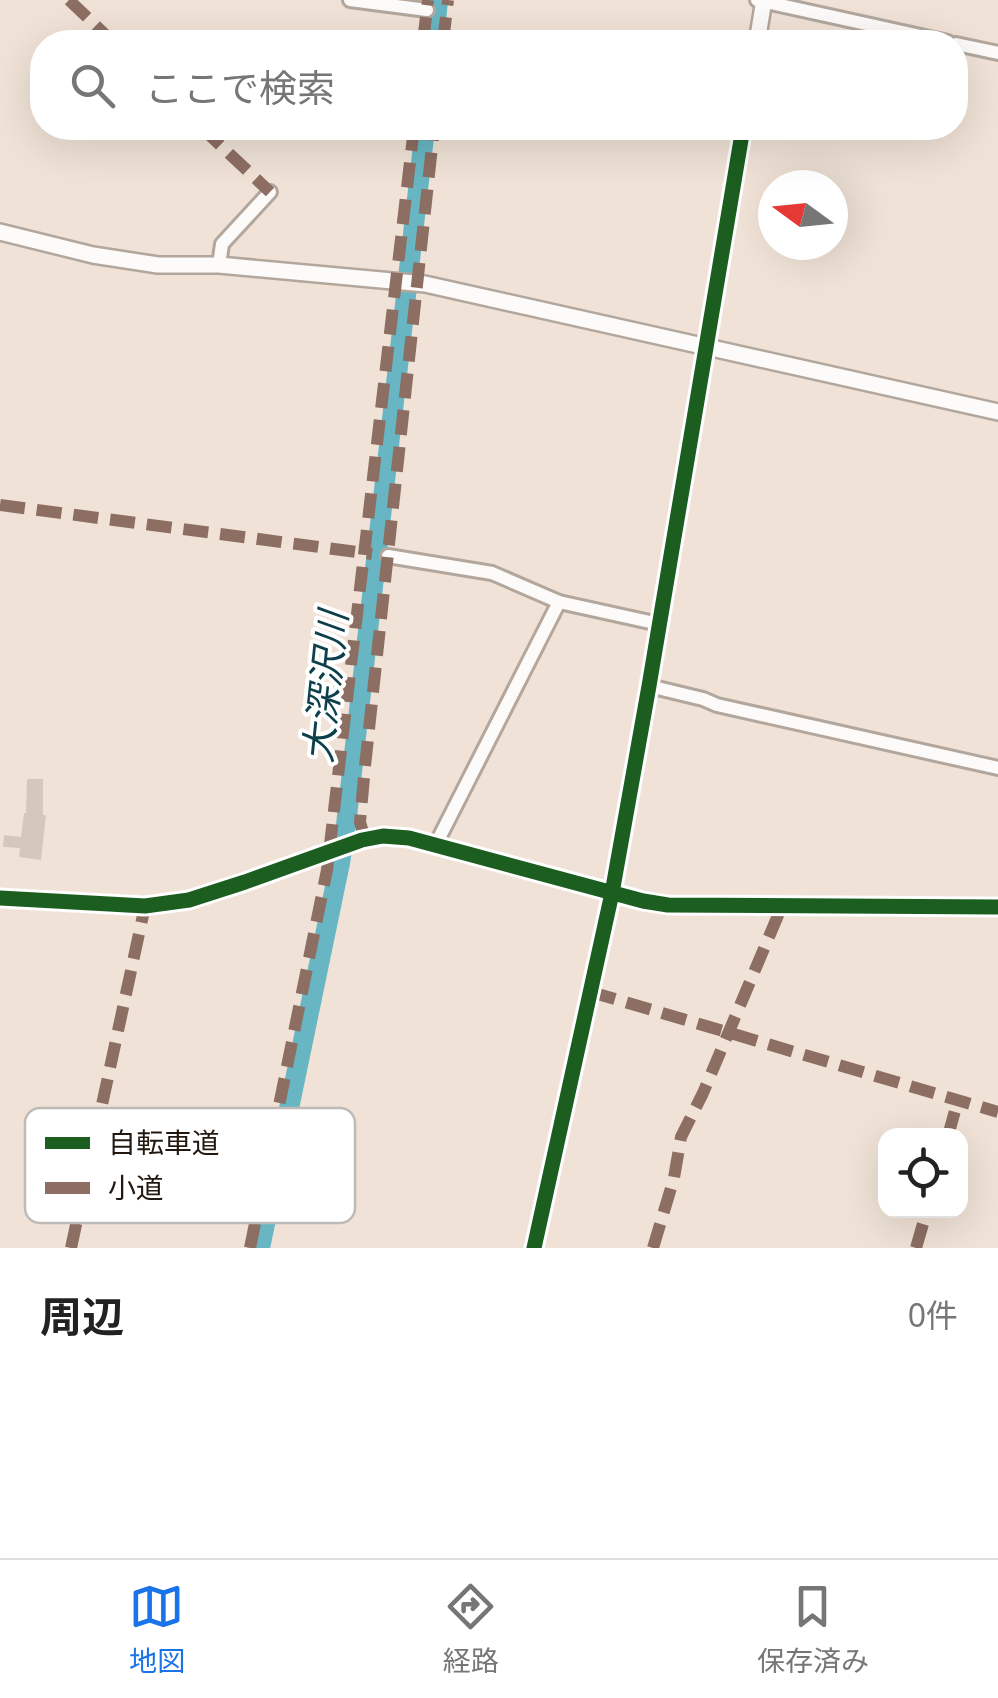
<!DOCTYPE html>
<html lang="ja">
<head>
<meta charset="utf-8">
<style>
  body { margin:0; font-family:"Noto Sans","Noto Sans JP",sans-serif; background:#f6f6f6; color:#222 }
  .controls { position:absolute; right:30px; bottom:30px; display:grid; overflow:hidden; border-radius:20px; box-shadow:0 10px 40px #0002 }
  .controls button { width:90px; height:90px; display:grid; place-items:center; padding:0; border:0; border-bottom:2px solid #e0e0e0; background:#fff; color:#222; font:50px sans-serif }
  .compass { position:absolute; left:758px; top:170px; width:90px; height:90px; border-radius:50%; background:#fff; box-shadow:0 10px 40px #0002; rotate:285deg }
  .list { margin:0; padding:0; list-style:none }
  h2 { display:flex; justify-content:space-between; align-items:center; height:130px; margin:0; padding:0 40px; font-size:42px }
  h2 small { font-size:32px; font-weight:400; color:#767676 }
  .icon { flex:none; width:55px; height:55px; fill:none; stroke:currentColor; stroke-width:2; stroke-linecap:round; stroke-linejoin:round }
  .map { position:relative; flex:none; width:998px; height:1248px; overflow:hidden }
  .search { position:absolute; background:#fff; box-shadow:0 10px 40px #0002; left:30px; right:30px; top:30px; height:110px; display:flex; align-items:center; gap:25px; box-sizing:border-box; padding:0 35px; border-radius:40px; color:#767676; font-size:38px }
  .sheet { height:310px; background:#fff }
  nav { display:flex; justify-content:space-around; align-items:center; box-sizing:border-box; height:140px; border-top:2px solid #e0e0e0; background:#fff; font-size:28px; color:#767676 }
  nav a { display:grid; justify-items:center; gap:5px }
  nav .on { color:#1a73e8 }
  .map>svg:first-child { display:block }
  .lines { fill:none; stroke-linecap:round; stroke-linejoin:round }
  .river { stroke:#68b6c3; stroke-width:20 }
  .building { fill:#d4c8be }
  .minor-casing { stroke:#b3a79d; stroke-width:18 }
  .tertiary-casing { stroke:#b3a79d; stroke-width:20 }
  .minor { stroke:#fdfbf9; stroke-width:12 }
  .tertiary { stroke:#fdfbf9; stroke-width:15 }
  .quiet { stroke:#8d6e63; stroke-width:12; stroke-dasharray:25 12; stroke-linecap:butt }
  .cycleway-casing { stroke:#fff; stroke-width:21 }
  .cycleway { stroke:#1b5e20; stroke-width:15 }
  .labels { text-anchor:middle; stroke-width:8; stroke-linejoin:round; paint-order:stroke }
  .water-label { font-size:38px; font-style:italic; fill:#0e404b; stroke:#fff }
  .key { fill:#fff; stroke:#bdbab7; stroke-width:2.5 }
  .key-label { font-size:28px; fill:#23180f }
</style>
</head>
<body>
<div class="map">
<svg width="998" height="1248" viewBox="0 0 998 1248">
  <rect width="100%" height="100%" fill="#f0e2d6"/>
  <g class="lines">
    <!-- river -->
    <g class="river">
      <polyline points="434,42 438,0"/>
      <polyline points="260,1248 340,863 346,825 425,128"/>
    </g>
  </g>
  <!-- building -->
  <polygon class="building" points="27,779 43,779 43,815 46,815 41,860 19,857 20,848 3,847 4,835 21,837 24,813 26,813"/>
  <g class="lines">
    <!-- minor casing -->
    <g class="minor-casing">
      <g id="minor">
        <polyline points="350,0 427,10"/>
        <polyline points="757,0 948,42"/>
        <polyline points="956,44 998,53"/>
        <polyline points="219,265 222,244 270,192"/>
        <polyline points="388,556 492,573 559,602 659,624"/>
        <polyline points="649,686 703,699 717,705 998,768"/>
        <polyline points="435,846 559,602"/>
      </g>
    </g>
    <!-- tertiary casing -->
    <g class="tertiary-casing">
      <g id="tertiary">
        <polyline points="757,42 764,0"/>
        <polyline points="0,232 93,255 158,265 219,265 425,284 998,412"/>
        <polyline points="0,898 145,906 189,900 245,882 362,840 383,836 409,838 643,901 668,905 998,907"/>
        <polyline points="534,1248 612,893 649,686 743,128"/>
      </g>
    </g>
    <!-- minor -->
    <use href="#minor" class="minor"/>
    <!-- tertiary -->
    <use href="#tertiary" class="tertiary"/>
    <!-- quiet -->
    <g class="quiet">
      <polyline points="69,0 113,42"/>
      <polyline points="423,42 428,0"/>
      <polyline points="443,42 448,0"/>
      <polyline points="202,128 270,192"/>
      <polyline points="0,505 372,554"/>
      <polyline points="365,839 360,822 365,766 434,128"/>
      <polyline points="591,992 998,1112"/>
      <polyline points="948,1136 958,1100"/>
      <polyline points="71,1248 145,906"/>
      <polyline points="250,1248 327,870 414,128"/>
      <polyline points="653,1248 674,1178 681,1137 703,1093 782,906"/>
      <polyline points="916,1248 927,1210"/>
    </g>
    <!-- cycleway casing -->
    <g class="cycleway-casing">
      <g id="cycleway">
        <polyline points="0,898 145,906 189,900 245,882 362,840 383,836 409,838 643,901 668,905 998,907"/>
        <polyline points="534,1248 612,893 649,686 743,128"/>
      </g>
    </g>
    <!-- cycleway -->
    <use href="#cycleway" class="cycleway"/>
  </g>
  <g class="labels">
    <!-- water labels -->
    <g class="water-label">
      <text transform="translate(326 687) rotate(-84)" y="13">大深沢川</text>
    </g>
  </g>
  <!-- legend -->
  <rect x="25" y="1108" width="330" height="115" rx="15" class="key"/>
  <rect x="45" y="1137" width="45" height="12" fill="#1b5e20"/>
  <rect x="45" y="1182" width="45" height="12" fill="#8d6e63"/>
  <g class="key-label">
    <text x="108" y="1153">自転車道</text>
    <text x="108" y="1198">小道</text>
  </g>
</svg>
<div class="controls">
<button><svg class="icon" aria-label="locate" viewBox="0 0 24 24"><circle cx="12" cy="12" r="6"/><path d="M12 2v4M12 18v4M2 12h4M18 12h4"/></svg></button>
</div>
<svg class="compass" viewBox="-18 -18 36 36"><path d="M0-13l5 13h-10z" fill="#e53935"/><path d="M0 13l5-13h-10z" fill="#767676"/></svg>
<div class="search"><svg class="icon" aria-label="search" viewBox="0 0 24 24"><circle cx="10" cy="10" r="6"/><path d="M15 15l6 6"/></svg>ここで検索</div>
</div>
<section class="sheet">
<h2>周辺<small>0件</small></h2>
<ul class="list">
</ul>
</section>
<nav>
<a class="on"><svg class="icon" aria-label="map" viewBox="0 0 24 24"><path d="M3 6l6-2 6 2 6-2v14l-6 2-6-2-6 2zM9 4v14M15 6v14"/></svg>地図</a>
<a><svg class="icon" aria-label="directions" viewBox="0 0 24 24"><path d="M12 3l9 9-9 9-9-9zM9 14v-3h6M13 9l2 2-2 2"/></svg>経路</a>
<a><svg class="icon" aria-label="saved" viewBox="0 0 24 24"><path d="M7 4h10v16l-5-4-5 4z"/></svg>保存済み</a>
</nav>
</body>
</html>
